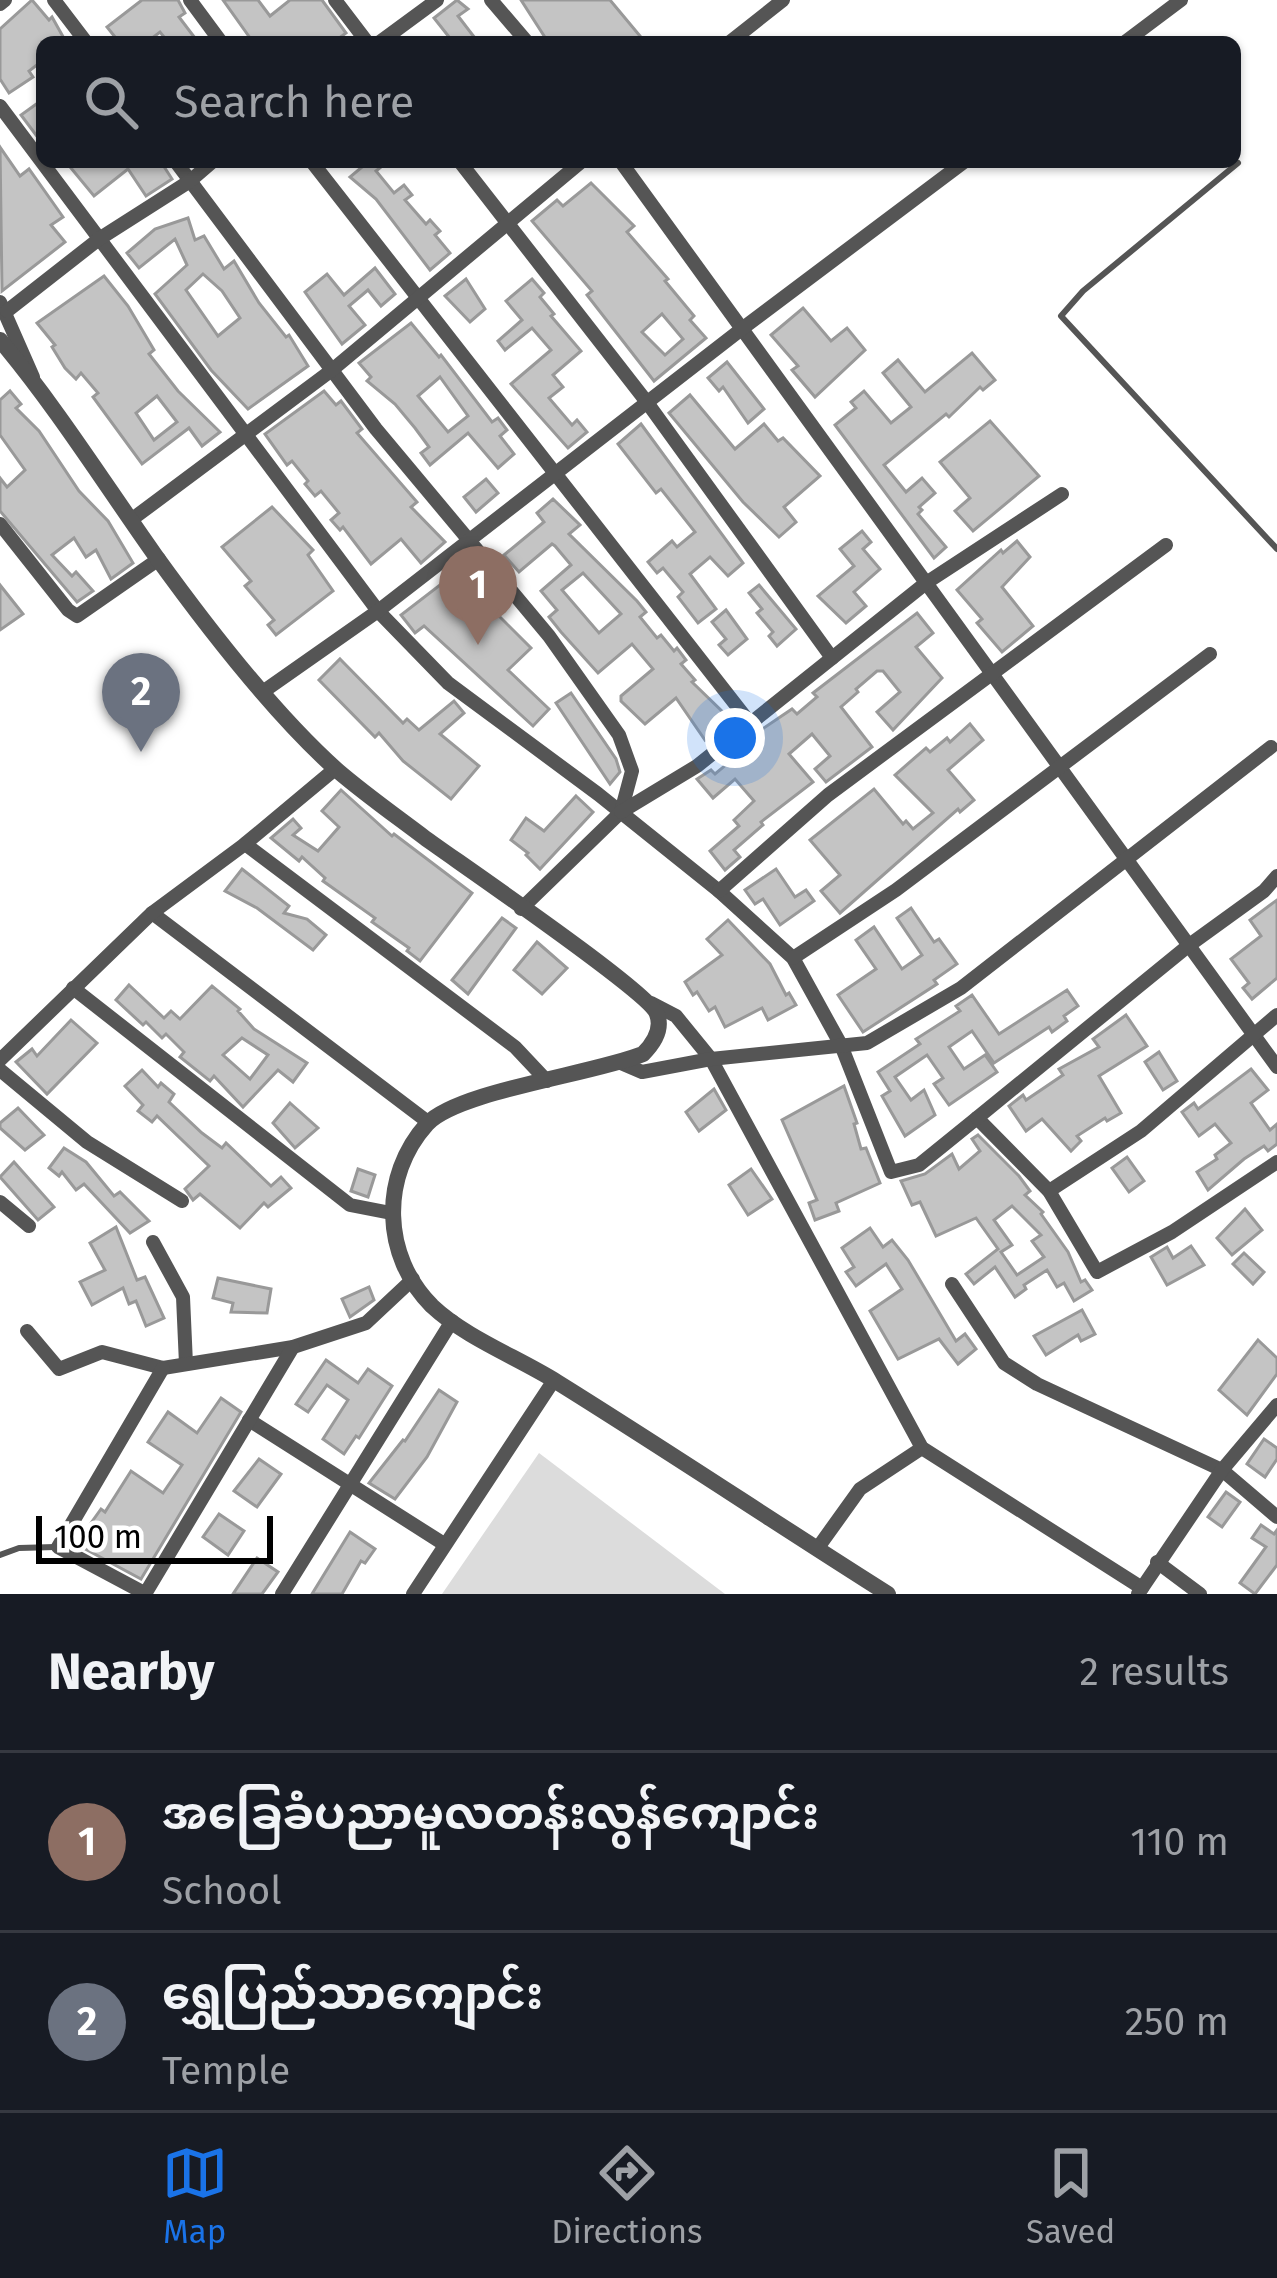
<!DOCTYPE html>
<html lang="en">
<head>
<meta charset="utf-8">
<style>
  body { margin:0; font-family:"Fira Sans","Noto Sans Myanmar",sans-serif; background:#242831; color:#f1f3f6 }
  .scale { position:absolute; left:36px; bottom:30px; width:237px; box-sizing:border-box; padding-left:12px; border:6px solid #000; border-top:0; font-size:33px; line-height:42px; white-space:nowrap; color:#000; -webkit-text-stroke:9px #fff; paint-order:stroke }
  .you { position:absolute; left:735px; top:738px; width:42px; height:42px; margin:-30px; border:9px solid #fff; border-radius:50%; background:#1a73e8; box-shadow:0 0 0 18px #1a73e833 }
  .badge { display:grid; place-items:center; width:78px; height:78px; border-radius:50%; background:#1a73e8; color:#fff; font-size:39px; font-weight:700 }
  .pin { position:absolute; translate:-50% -99px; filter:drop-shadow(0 3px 6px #0008) }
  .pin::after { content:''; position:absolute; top:63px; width:42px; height:36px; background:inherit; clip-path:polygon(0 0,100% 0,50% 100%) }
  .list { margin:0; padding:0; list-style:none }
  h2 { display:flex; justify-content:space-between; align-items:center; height:156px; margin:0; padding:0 48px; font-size:51px }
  h2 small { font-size:39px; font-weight:400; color:#9ea1a6 }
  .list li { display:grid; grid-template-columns:78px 1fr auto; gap:36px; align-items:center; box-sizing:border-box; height:180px; padding:0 48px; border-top:3px solid #363941 }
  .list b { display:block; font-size:45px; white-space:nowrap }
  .list p { margin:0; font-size:39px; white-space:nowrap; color:#9ea1a6 }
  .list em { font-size:39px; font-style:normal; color:#9ea1a6 }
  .icon { flex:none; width:66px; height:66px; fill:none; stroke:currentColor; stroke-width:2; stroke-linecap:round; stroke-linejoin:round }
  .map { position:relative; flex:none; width:1277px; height:1594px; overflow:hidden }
  .search { position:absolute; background:#171b24; box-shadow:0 3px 9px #0004; left:36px; right:36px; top:36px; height:132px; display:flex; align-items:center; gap:30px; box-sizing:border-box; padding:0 42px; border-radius:18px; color:#9ea1a6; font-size:45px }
  .sheet { height:516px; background:#171b24 }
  nav { display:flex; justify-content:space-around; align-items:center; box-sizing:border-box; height:168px; border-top:3px solid #363941; background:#171b24; font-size:33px; color:#9ea1a6 }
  nav a { display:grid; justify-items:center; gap:6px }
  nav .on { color:#1a73e8 }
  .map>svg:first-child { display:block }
  .green { fill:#dcdcdc }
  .building { fill:#c4c4c4; stroke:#999; stroke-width:3; fill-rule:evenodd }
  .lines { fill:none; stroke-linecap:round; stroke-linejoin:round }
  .service { stroke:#555; stroke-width:6 }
  .minor { stroke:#555; stroke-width:14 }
  .tertiary { stroke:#555; stroke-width:16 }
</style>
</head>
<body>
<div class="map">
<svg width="1277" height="1594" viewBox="0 0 1277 1594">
  <rect width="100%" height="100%" fill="#fff"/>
  <!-- green -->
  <polygon class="green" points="539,1453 725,1594 442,1594"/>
  <!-- building -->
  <g class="building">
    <polygon points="32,0 49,20 52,17 66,42 42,42 42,61 29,71 33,77 9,93 0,79 0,29"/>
    <polygon points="142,0 178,0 185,13 179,17 198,42 168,42 160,32 147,42 119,42 107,27"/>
    <polygon points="223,0 258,0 270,16 290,0 322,0 346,33 334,42 253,42"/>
    <polygon points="457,0 468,9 458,16 478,42 453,42 434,18"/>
    <polygon points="521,0 610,0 645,42 548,42"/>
    <polygon points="42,100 42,143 21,115"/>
    <polygon points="0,147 20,176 29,169 63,217 51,225 65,242 2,291"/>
    <polygon points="66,162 161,162 172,179 146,196 128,169 94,196"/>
    <polygon points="368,162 387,162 376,171 394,193 404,185 412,195 405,200 426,224 430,220 440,231 435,235 450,253 430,270 376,199 350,177"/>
    <path d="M591 183 634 226 627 232 668 279 665 281 694 316 690 320 706 338 654 381 587 295 592 291 532 221 557 200 563 206ZM662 314 683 339 665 355 642 332Z"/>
    <path d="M188 218 195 240 204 236 224 269 234 261 259 303 286 337 289 335 308 366 248 409 211 370 155 294 187 265 175 239 139 268 127 253 155 229ZM203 274 222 291 240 318 218 336 186 290Z"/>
    <polygon points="375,268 395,294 381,306 368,290 349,306 365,325 342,344 305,292 327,274 344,295"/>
    <path d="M104 276 128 306 154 350 149 354 178 391 220 432 202 446 189 428 142 464 93 397 98 393 81 373 76 379 65 368 52 347 55 345 37 323ZM157 396 177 422 154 440 136 413Z"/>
    <polygon points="466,279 485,309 470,322 445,296"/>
    <polygon points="532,279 544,293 540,297 554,314 551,316 581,351 553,375 563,387 549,398 572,425 577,420 587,432 568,448 511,384 551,350 532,328 505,350 498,341 522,320 506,301"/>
    <polygon points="803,308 831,341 847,328 865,350 815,397 792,370 798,366 771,335"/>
    <path d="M411 323 439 357 441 355 492 422 498 418 507 430 500 436 514 454 498 468 468 433 430 465 421 453 429 447 415 428 395 404 367 381 371 377 359 363ZM440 377 468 416 448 432 418 396Z"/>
    <polygon points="972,353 995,380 983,390 980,387 949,417 946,414 884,465 906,492 922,478 935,493 919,507 922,510 918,514 946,547 934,558 835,425 856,408 851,402 864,391 891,423 911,407 883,373 898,360 925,392"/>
    <polygon points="727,362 764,409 748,423 723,387 719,391 708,378"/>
    <polygon points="10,391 21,404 16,408 39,431 79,491 108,521 133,563 111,579 96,550 86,557 74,538 52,555 72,576 76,572 93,591 77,602 0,511 0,478 7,487 25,470 0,435 0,400"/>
    <polygon points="324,391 336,405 341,401 362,429 357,433 417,502 411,507 445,542 421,563 401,539 371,564 343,527 340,530 331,520 339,513 321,491 315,496 305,484 308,481 292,461 287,465 265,434"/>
    <polygon points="690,395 735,449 764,424 778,441 783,438 820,476 784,507 796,522 779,537 743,502 669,413"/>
    <polygon points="990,421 1039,476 973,531 955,511 970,498 940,462"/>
    <polygon points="641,424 743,563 728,576 710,557 690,574 716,609 698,623 678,597 683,592 663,568 657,573 648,562 672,541 677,547 695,532 661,489 656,493 618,444"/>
    <polygon points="486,479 498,493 476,512 464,497"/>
    <path d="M553 499 580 525 569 534 637 601 646 612 640 617 657 638 661 635 674 651 677 648 686 660 681 664 695 680 692 682 730 719 705 740 676 698 645 724 621 701V696L653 669 632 644 598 673 561 632 549 617 557 610 541 591 571 565 555 546 552 544 519 572 504 555 544 522 537 513ZM583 573 621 614 599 633 562 590Z"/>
    <polygon points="272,507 313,550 308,555 333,591 276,635 268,625 274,620 245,586 251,581 222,547"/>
    <polygon points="862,531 871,542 863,549 880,569 854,592 866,606 846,623 818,596 854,566 840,549"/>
    <polygon points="1017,541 1030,557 1002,587 1033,626 1002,652 977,623 982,619 957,590 1001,550 1003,553"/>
    <polygon points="462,568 476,586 472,589 531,648 508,670 549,709 533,726 424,626 415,633 401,615"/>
    <polygon points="0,585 23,614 0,630"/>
    <polygon points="759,585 796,629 777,646 769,636 773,632 757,613 762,609 749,593"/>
    <polygon points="726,610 747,639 728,655 719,645 726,639 712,622"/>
    <polygon points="917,613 933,633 916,647 942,678 893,730 877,712 900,692 883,671 877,671 856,689 858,692 841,707 872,747 826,782 815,769 830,756 812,734 789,754 813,782 761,822 763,825 734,850 740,857 725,870 710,851 739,826 734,820 754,801 735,779 713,798 697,779 711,770 715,774 745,749 742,745 755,734 792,709 797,714 817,697 813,693"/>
    <polygon points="340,659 403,723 407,719 419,730 454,701 464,713 440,734 479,766 451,799 403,761 379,733 375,737 319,680"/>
    <polygon points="571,693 616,759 620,772 610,784 556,703"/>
    <polygon points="970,724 983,740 948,770 974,800 960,812 958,809 840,913 821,891 840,875 810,840 874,789 903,824 906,821 913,829 933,813 895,775 926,748 930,752 947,738 950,742"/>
    <polygon points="341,790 392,836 394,834 472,893 420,961 407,951 409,948 372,922 375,918 323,881 325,878 302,857 299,861 271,838 293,819 301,828 293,835 318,851 339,827 322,811"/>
    <polygon points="576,796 593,812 540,869 526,855 528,853 511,840 526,818 544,831"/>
    <polygon points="242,869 289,906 284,913 307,919 326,935 313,950 257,908 225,891"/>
    <polygon points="776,869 795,897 806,890 814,901 780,925 763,899 755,904 745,890"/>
    <polygon points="1277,900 1277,978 1252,999 1243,988 1249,983 1231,959 1261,936 1250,920"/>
    <polygon points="911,908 934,942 939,939 957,964 934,980 937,984 863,1032 838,995 876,969 856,940 874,927 902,969 922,955 897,918"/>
    <polygon points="502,918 516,928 468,994 452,980"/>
    <polygon points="728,920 770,964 786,995 789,993 796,1005 768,1020 762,1008 725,1027 715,1007 709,1011 697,992 693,995 685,982 722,955 707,939"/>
    <polygon points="537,942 567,968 542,994 514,970"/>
    <path d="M129 985 164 1018 171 1011 180 1019 212 986 240 1009 238 1011 254 1029 307 1063 293 1082 278 1070 243 1107 214 1076 210 1081 180 1057 184 1052 166 1034 162 1038 146 1022 143 1025 116 1000ZM242 1038 268 1055 250 1079 223 1055Z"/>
    <polygon points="1067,990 1078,1006 1064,1016 1067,1021 1052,1032 1049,1027 994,1063 972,1031 949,1047 964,1069 985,1055 997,1072 949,1105 934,1084 943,1078 927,1055 895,1077 911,1100 924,1090 935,1115 905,1136 882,1096 890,1091 878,1072 920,1044 916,1039 960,1011 956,1006 972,995 999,1034"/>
    <polygon points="1126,1015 1147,1046 1099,1076 1121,1113 1107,1121 1105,1118 1077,1136 1081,1141 1071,1151 1042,1119 1026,1131 1009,1106 1023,1095 1026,1100 1063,1075 1059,1069 1099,1047 1093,1039"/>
    <polygon points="71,1020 97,1043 47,1094 16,1062 32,1049 37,1056"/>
    <polygon points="1159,1052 1177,1081 1163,1090 1145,1062"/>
    <polygon points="1251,1069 1268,1090 1251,1103 1270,1130 1277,1124 1277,1144 1268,1151 1264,1146 1244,1159 1208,1190 1197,1172 1217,1159 1215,1155 1231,1143 1215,1124 1199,1136 1182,1112 1194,1103 1198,1109"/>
    <polygon points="142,1070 158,1087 161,1083 174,1094 169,1102 202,1133 222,1148 226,1143 271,1186 281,1177 291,1188 268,1207 264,1203 240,1228 200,1194 193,1200 185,1189 209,1166 157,1116 152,1122 138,1111 143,1105 125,1086"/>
    <polygon points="844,1086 857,1123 854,1124 861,1149 866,1148 880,1183 836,1203 839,1211 815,1220 809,1203 817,1200 782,1120"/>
    <polygon points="714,1089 726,1110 699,1131 686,1112"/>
    <polygon points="290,1103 318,1128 295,1148 273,1123"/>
    <polygon points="18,1108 44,1135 25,1150 0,1128 0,1123"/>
    <path d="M978 1135 1019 1176 1030 1191 1025 1195 1043 1212 1041 1214 1068 1252 1081 1282 1085 1280 1092 1290 1074 1301 1064 1283 1057 1287 1047 1270 1024 1285 1026 1289 1015 1297 995 1267 974 1284 966 1274 998 1249 976 1218 936 1236 920 1202 912 1205 901 1181 925 1174 952 1154 959 1169 980 1151 972 1139ZM1012 1206 1041 1235 1032 1241 1044 1257 1017 1275 1001 1252 1012 1245 994 1220Z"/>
    <polygon points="64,1148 86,1162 114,1196 120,1192 149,1221 130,1233 84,1184 76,1190 62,1172 59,1176 49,1168"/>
    <polygon points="1127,1157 1144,1181 1129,1192 1112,1168"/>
    <polygon points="14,1162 54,1207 38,1220 0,1177"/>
    <polygon points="358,1169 375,1175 368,1197 351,1191"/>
    <polygon points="751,1169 772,1199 748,1215 729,1185"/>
    <polygon points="1245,1209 1262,1230 1232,1255 1217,1238"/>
    <polygon points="116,1227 137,1280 145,1277 164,1318 146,1326 136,1301 129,1304 123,1288 92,1305 80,1282 105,1270 90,1243"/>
    <polygon points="870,1228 883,1247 892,1240 908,1260 956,1341 965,1334 976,1349 958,1364 939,1339 898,1359 870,1311 902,1289 886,1264 856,1286 846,1272 854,1267 842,1248"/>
    <polygon points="1191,1246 1204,1265 1167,1285 1151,1257 1167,1247 1173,1258"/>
    <polygon points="1244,1253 1264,1272 1253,1284 1233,1264"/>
    <polygon points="218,1278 271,1289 267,1313 231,1312 233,1303 213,1298"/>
    <polygon points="369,1287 374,1300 350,1317 342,1299"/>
    <polygon points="1082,1310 1095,1334 1081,1341 1078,1335 1046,1355 1034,1336"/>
    <polygon points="1258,1340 1277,1358 1277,1374 1247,1415 1219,1390"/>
    <polygon points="326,1360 358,1383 368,1369 392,1386 359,1438 356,1436 344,1454 323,1439 348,1400 327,1385 308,1412 296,1404"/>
    <polygon points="439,1390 457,1402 427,1457 395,1499 369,1483 403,1440 405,1441"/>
    <polygon points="221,1398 241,1412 141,1579 76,1544 101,1509 105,1512 131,1471 163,1493 182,1465 148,1442 168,1412 197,1433"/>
    <polygon points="1264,1439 1277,1448 1277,1459 1265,1477 1247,1464"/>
    <polygon points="259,1459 281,1474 257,1507 234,1491"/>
    <polygon points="1226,1492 1240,1502 1222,1527 1208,1517"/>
    <polygon points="219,1514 244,1531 228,1555 203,1537"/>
    <polygon points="1261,1525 1274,1534 1277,1530 1277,1565 1255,1594 1240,1583 1266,1547 1252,1538"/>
    <polygon points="350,1532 375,1549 365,1563 361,1561 342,1594 312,1594"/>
    <polygon points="257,1558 278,1572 262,1594 233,1594"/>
  </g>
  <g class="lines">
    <!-- service -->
    <g class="service">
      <polyline points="1238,163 1083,291 1061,316 1277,549"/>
      <polyline points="0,1555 19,1548 55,1547"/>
    </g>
    <!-- minor -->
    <g class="minor">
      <polyline points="54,0 86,42"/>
      <polyline points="190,0 221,42"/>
      <polyline points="335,0 367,42"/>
      <polyline points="491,0 527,42"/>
      <polyline points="0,4 5,0"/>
      <polyline points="380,42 437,0"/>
      <polyline points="730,42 783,0"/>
      <polyline points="1125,42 1181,0"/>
      <polyline points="0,106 378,611 448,683 598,794 719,891 793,958 841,1045 891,1172 919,1165 977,1118 1049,1191 1097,1272 1172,1232 1277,1162"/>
      <polyline points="176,162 376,429 549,636 619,735 632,771 621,812 521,909"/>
      <polyline points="312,162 750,723"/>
      <polyline points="460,162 646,401 832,658"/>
      <polyline points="621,162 1277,1067"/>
      <polyline points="0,302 33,377"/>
      <polyline points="7,311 99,239 190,181 212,162"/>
      <polyline points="131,520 332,370 581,162"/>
      <polyline points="0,524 68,610 77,616 159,559"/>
      <polyline points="264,691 378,611 743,328 964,162"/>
      <polyline points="621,812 697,766 926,583 1062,494"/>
      <polyline points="245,844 515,1047 547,1081"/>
      <polyline points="719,891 828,795 1166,545"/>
      <polyline points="152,913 428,1122"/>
      <polyline points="793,958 896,890 1210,654"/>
      <polyline points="73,988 350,1205 391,1213"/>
      <polyline points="651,1003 676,1016 711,1059 922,1448 1142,1588"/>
      <polyline points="0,1060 152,913 245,844 335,769"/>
      <polyline points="621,1063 642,1072 711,1059 867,1043 961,988 1271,747"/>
      <polyline points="0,1070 87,1142 182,1201"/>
      <polyline points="977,1118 1188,946 1264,891 1277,876"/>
      <polyline points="1049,1191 1141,1131 1277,1015"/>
      <polyline points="0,1202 29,1226"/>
      <polyline points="153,1242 183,1297 186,1364"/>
      <polyline points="952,1284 1004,1363 1037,1384 1222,1470 1277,1517"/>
      <polyline points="27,1331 59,1369 102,1352 163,1368 293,1347 366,1323 413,1279"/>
      <polyline points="249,1420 444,1544"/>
      <polyline points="817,1549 860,1489 922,1448"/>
      <polyline points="1157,1562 1200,1594"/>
      <polyline points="145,1594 293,1347"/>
      <polyline points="146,1594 58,1547 163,1368"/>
      <polyline points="282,1594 452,1321"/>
      <polyline points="413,1594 554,1380"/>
      <polyline points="1138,1594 1222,1470 1277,1405"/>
    </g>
    <!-- tertiary -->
    <path class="tertiary" d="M0 340C57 408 104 483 155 555 204 623 276 716 338 771 366 795 396 816 425 838 458 862 649 992 657 1014 663 1030 653 1044 643 1054 593 1074 458 1091 427 1124 380 1176 382 1256 432 1306 466 1338 517 1357 557 1382 668 1451 777 1524 888 1594"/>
  </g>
</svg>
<div class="scale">100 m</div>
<div class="you"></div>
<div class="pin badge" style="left:478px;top:645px;background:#8d6e63">1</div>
<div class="pin badge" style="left:141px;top:752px;background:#6b7280">2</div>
<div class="search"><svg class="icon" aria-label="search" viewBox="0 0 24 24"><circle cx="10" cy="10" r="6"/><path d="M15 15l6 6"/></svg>Search here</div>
</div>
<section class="sheet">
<h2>Nearby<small>2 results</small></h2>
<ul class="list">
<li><span class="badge" style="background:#8d6e63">1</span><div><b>အခြေခံပညာမူလတန်းလွန်ကျောင်း</b><p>School</p></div><em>110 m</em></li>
<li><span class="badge" style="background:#6b7280">2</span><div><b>ရွှေပြည်သာကျောင်း</b><p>Temple</p></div><em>250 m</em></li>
</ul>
</section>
<nav>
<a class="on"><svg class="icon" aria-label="map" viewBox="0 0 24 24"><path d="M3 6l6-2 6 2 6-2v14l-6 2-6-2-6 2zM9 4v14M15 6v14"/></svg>Map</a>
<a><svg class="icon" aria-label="directions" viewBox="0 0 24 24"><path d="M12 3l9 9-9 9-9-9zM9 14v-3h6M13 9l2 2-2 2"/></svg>Directions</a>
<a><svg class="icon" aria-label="saved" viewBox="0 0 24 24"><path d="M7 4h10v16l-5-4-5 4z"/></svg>Saved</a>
</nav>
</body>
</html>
